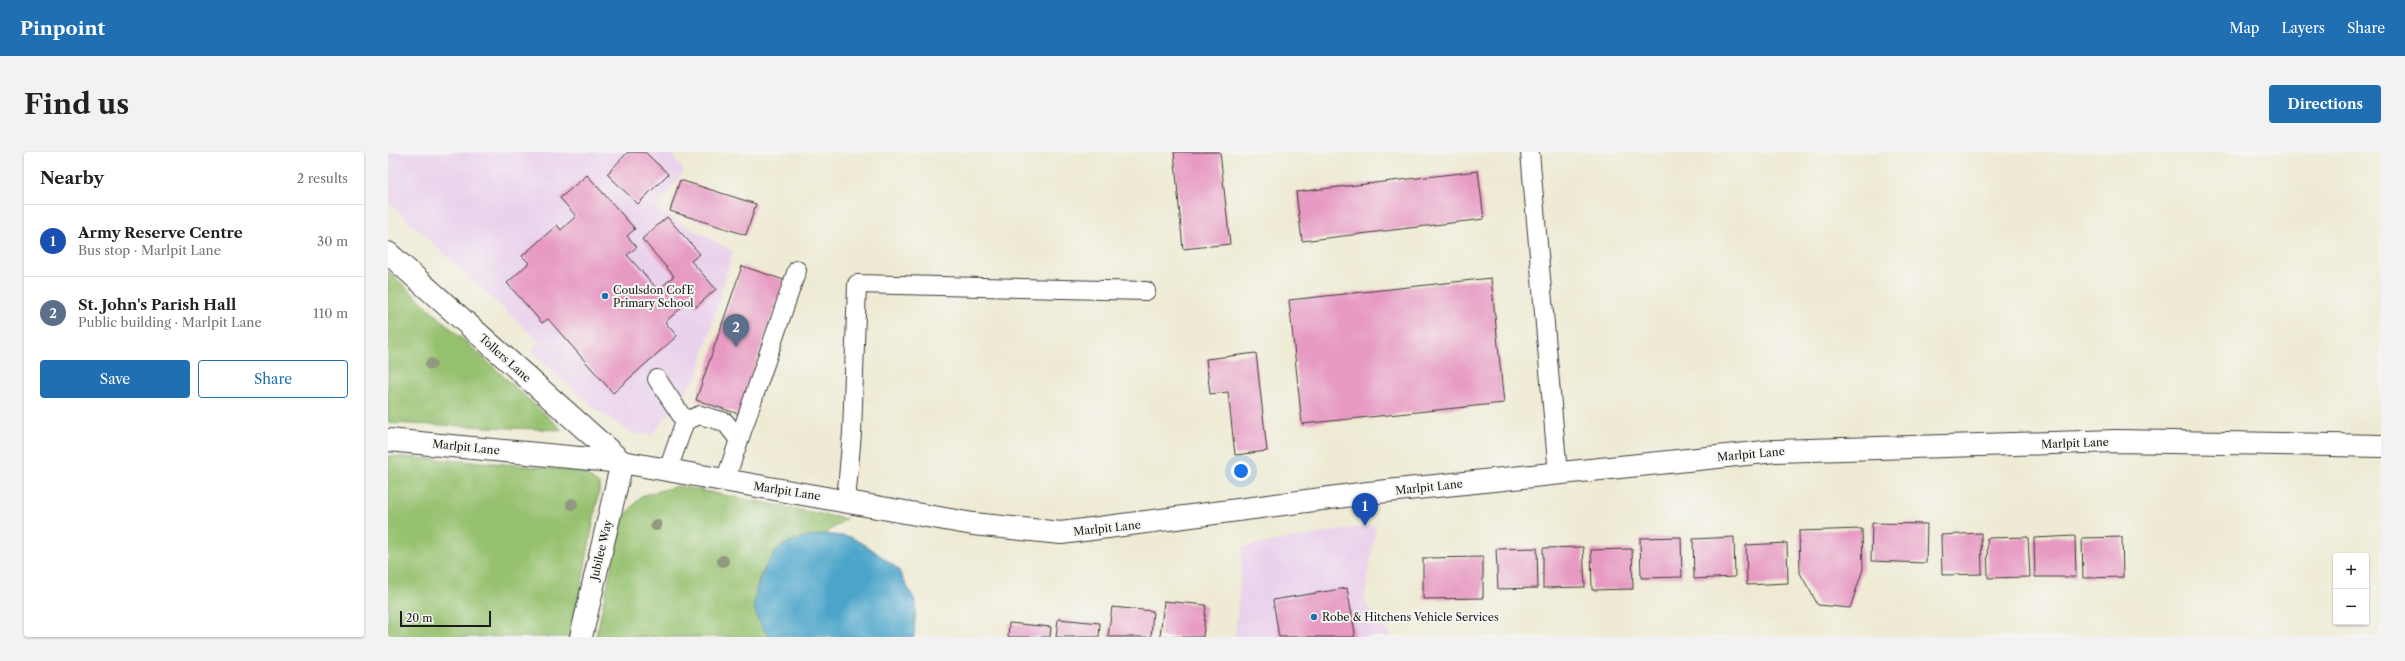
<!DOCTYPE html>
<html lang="en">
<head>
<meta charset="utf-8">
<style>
  body { margin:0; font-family:"Libre Caslon Text",serif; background:#f2f2f2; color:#202124 }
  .controls { position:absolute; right:12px; bottom:12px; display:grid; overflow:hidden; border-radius:4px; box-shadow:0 1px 3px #0004 }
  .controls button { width:36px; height:36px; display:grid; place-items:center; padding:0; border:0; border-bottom:1px solid #e0e0e0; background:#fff; color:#202124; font:20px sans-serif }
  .scale { position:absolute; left:12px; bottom:10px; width:91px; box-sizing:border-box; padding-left:4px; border:2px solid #1c1c1c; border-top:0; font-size:11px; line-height:14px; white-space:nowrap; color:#1c1c1c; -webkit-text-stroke:3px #f6f6f2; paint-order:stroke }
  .you { position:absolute; left:853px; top:319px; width:14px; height:14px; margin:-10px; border:3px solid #fff; border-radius:50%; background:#1a73e8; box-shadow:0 0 0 6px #1a73e833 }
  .badge { display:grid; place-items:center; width:26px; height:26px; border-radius:50%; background:#1f6fb2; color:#fff; font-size:13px; font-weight:700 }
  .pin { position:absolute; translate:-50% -33px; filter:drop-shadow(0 1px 2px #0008) }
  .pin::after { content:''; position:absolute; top:21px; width:14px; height:12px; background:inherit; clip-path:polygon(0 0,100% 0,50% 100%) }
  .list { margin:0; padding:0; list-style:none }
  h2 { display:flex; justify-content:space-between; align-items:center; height:52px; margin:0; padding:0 16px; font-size:17px }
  h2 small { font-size:13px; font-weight:400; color:#757577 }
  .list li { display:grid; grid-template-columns:26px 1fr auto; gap:12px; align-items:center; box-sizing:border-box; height:72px; padding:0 16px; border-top:1px solid #e0e0e0 }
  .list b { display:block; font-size:15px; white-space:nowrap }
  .list p { margin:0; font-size:13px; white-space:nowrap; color:#757577 }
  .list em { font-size:13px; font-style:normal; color:#757577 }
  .actions { display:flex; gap:8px; padding:12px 16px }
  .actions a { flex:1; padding:9px 0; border:1px solid #1f6fb2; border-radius:4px; text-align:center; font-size:14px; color:#1f6fb2 }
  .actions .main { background:#1f6fb2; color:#fff }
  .map { position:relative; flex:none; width:1993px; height:485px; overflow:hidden; border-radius:4px }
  header { display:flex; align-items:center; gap:24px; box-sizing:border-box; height:56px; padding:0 20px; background:#1f6fb2; color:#fff }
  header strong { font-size:19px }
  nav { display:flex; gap:22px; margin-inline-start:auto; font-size:14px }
  .intro { display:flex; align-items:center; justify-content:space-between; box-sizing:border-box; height:96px; padding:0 24px }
  h1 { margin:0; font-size:28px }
  .button { padding:10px 18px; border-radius:4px; background:#1f6fb2; color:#fff; font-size:14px; font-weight:700 }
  main { display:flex; gap:24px; padding:0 24px }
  aside { flex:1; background:#fff; border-radius:4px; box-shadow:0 1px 3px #0004 }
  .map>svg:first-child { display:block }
  .built { fill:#ead1ec }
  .green { fill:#96c16e; stroke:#596e45 }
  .water { fill:#4ca5ca; stroke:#346073 }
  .building { fill:#e79bc3 }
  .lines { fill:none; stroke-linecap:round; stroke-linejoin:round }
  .service-casing { stroke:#3c3b37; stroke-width:20 }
  .minor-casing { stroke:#3c3b37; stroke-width:24 }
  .tertiary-casing { stroke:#3c3b37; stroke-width:24 }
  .secondary-casing { stroke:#3c3b37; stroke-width:24 }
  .service { stroke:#fff; stroke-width:18 }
  .minor { stroke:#fff; stroke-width:22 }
  .tertiary { stroke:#fff; stroke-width:22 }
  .secondary { stroke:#fff; stroke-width:22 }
  .tree { fill:#92997e }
  .poi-dot { fill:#1f6fb2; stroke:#f6f6f2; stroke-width:1.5 }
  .labels { text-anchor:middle; stroke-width:4; stroke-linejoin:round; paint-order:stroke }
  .poi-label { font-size:11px; fill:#1c1c1c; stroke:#f6f6f2; text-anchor:start }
  .street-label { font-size:11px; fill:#1c1c1c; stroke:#f6f6f2 }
</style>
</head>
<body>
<header>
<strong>Pinpoint</strong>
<nav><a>Map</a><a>Layers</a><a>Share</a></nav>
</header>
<div class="intro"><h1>Find us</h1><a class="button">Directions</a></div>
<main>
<aside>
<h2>Nearby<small>2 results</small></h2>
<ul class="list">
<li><span class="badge" style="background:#1a4fb4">1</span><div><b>Army Reserve Centre</b><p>Bus stop · Marlpit Lane</p></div><em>30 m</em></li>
<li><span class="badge" style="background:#5c6f8a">2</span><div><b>St. John's Parish Hall</b><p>Public building · Marlpit Lane</p></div><em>110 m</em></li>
</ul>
<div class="actions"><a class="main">Save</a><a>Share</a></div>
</aside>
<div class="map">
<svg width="1993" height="485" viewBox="0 0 1993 485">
  <rect width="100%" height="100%" fill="#f6f6f2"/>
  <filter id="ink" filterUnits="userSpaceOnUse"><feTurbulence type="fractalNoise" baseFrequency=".025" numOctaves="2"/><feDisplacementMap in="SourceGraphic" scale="8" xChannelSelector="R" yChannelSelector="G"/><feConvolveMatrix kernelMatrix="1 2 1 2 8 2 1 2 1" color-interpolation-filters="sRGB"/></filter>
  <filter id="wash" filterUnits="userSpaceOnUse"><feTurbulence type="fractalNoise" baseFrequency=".012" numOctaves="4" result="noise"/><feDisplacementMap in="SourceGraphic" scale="16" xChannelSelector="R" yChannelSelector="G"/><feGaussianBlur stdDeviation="0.9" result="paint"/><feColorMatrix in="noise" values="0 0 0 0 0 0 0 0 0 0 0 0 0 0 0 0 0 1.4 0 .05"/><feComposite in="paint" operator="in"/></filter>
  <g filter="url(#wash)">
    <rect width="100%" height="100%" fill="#eeead3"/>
    <!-- built -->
    <g class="built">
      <polygon points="0,0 281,0 296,19 267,57 345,99 309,225 264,283 245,282 205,255 143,199 151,189 0,50"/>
      <polygon points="988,372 976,449 1005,485 847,485 855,395"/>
    </g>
    <!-- green -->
    <g class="green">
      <polygon points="0,119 174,278 0,271"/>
      <polygon points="0,304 105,311 193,319 212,333 184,485 0,485"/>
      <polygon points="290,334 458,367 437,382 413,386 372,423 366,452 372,471 381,485 208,485 234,368 253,344"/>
    </g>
    <!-- water -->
    <path class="water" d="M437 382 463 385 485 398 510 417 528 451 526 485H381C375 476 366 463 366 452 367 435 378 408 391 397 403 386 422 385 437 382Z"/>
    <g id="blocks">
      <!-- building -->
      <g class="building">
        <polygon points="240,0 257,0 280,22 250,52 219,22"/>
        <polygon points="786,0 832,0 842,92 795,97"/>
        <polygon points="1090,19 1096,67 914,89 908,40"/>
        <polygon points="199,23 247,77 239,84 249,95 239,103 270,138 286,124 254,87 279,65 312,102 303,109 328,137 308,155 302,148 277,170 289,184 225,241 160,167 154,171 119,131 141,111 134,104 169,73 173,78 188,64 172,46"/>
        <polygon points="292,28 368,52 358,83 282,59"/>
        <polygon points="354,114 396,128 351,262 308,248"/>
        <polygon points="1103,126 1116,251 914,272 901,148"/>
        <polygon points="868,201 879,299 847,303 840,240 822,242 818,207"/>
        <polygon points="1484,371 1539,372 1538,411 1483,409"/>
        <polygon points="1474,377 1475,417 1462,456 1430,453 1412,421 1411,379"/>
        <polygon points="1593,381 1594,422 1554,423 1553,383"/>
        <polygon points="1687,384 1688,425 1647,425 1646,386"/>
        <polygon points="1293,385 1294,425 1253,426 1252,386"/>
        <polygon points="1346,385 1347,425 1306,427 1305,387"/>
        <polygon points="1640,385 1642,425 1600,426 1599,386"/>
        <polygon points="1734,385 1735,425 1695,426 1694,386"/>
        <polygon points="1399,391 1400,431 1359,433 1358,393"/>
        <polygon points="1195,395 1197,435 1155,436 1155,396"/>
        <polygon points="1149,396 1150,436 1110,437 1108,397"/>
        <polygon points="1244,397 1245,437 1204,438 1203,398"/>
        <polygon points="1095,405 1095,446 1035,447 1035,406"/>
        <polygon points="959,436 967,481 966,485 891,485 885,448"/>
        <polygon points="776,449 818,453 815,485 772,485"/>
        <polygon points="724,455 765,459 763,485 720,485"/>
        <polygon points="670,467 712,471 711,485 668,485"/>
        <polygon points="621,471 663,475 662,485 620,485"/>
      </g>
    </g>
  </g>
  <g filter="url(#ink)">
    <use href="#blocks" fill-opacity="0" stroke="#3c3b37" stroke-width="1"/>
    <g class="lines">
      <!-- service casing -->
      <g class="service-casing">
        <g id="service">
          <polyline points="1142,0 1170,322"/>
          <polyline points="269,227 297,269 280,318"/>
          <polyline points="297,269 312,263 337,270 351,288"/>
          <polyline points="337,329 409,118"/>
          <polyline points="458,349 464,281 469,132 758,139"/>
        </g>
      </g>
      <!-- minor casing -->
      <g class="minor-casing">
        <polyline id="minor" points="0,101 234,310"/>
      </g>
      <!-- tertiary casing -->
      <g class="tertiary-casing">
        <polyline id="tertiary" points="193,485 234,310"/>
      </g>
      <!-- secondary casing -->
      <g class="secondary-casing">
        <polyline id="secondary" points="0,288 234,310 585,372 673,381 980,341 1387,299 1729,289 1993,294"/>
      </g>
      <!-- service -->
      <use href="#service" class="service"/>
      <!-- minor -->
      <use href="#minor" class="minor"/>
      <!-- tertiary -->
      <use href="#tertiary" class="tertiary"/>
      <!-- secondary -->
      <use href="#secondary" class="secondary"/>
    </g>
    <!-- trees -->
    <g class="tree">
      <circle cx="43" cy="212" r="6"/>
      <circle cx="184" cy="352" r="6"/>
      <circle cx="268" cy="373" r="6"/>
      <circle cx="335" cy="409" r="6"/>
    </g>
  </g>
  <!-- markers -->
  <g class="poi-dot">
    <circle cx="217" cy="144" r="4"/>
    <circle cx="926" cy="465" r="4"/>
  </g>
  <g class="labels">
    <!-- poi labels -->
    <g class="poi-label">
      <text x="225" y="142">Coulsdon CofE<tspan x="225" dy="13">Primary School</tspan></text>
      <text x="934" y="469">Robe &amp; Hitchens Vehicle Services</text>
    </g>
    <!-- street labels -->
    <g class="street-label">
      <text transform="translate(117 206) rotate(42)" y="4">Tollers Lane</text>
      <text transform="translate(1687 291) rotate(-2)" y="4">Marlpit Lane</text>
      <text transform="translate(78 295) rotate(6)" y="4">Marlpit Lane</text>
      <text transform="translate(1363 302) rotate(-5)" y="4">Marlpit Lane</text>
      <text transform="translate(1041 335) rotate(-6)" y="4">Marlpit Lane</text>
      <text transform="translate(399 339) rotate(9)" y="4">Marlpit Lane</text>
      <text transform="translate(719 376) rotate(-6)" y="4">Marlpit Lane</text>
      <text transform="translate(213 398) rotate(-77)" y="4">Jubilee Way</text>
    </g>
  </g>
</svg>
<div class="controls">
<button>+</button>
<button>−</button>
</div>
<div class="scale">20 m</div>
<div class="you"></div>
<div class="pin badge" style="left:977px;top:374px;background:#1a4fb4">1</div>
<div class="pin badge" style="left:348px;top:195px;background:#5c6f8a">2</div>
</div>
</main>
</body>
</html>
